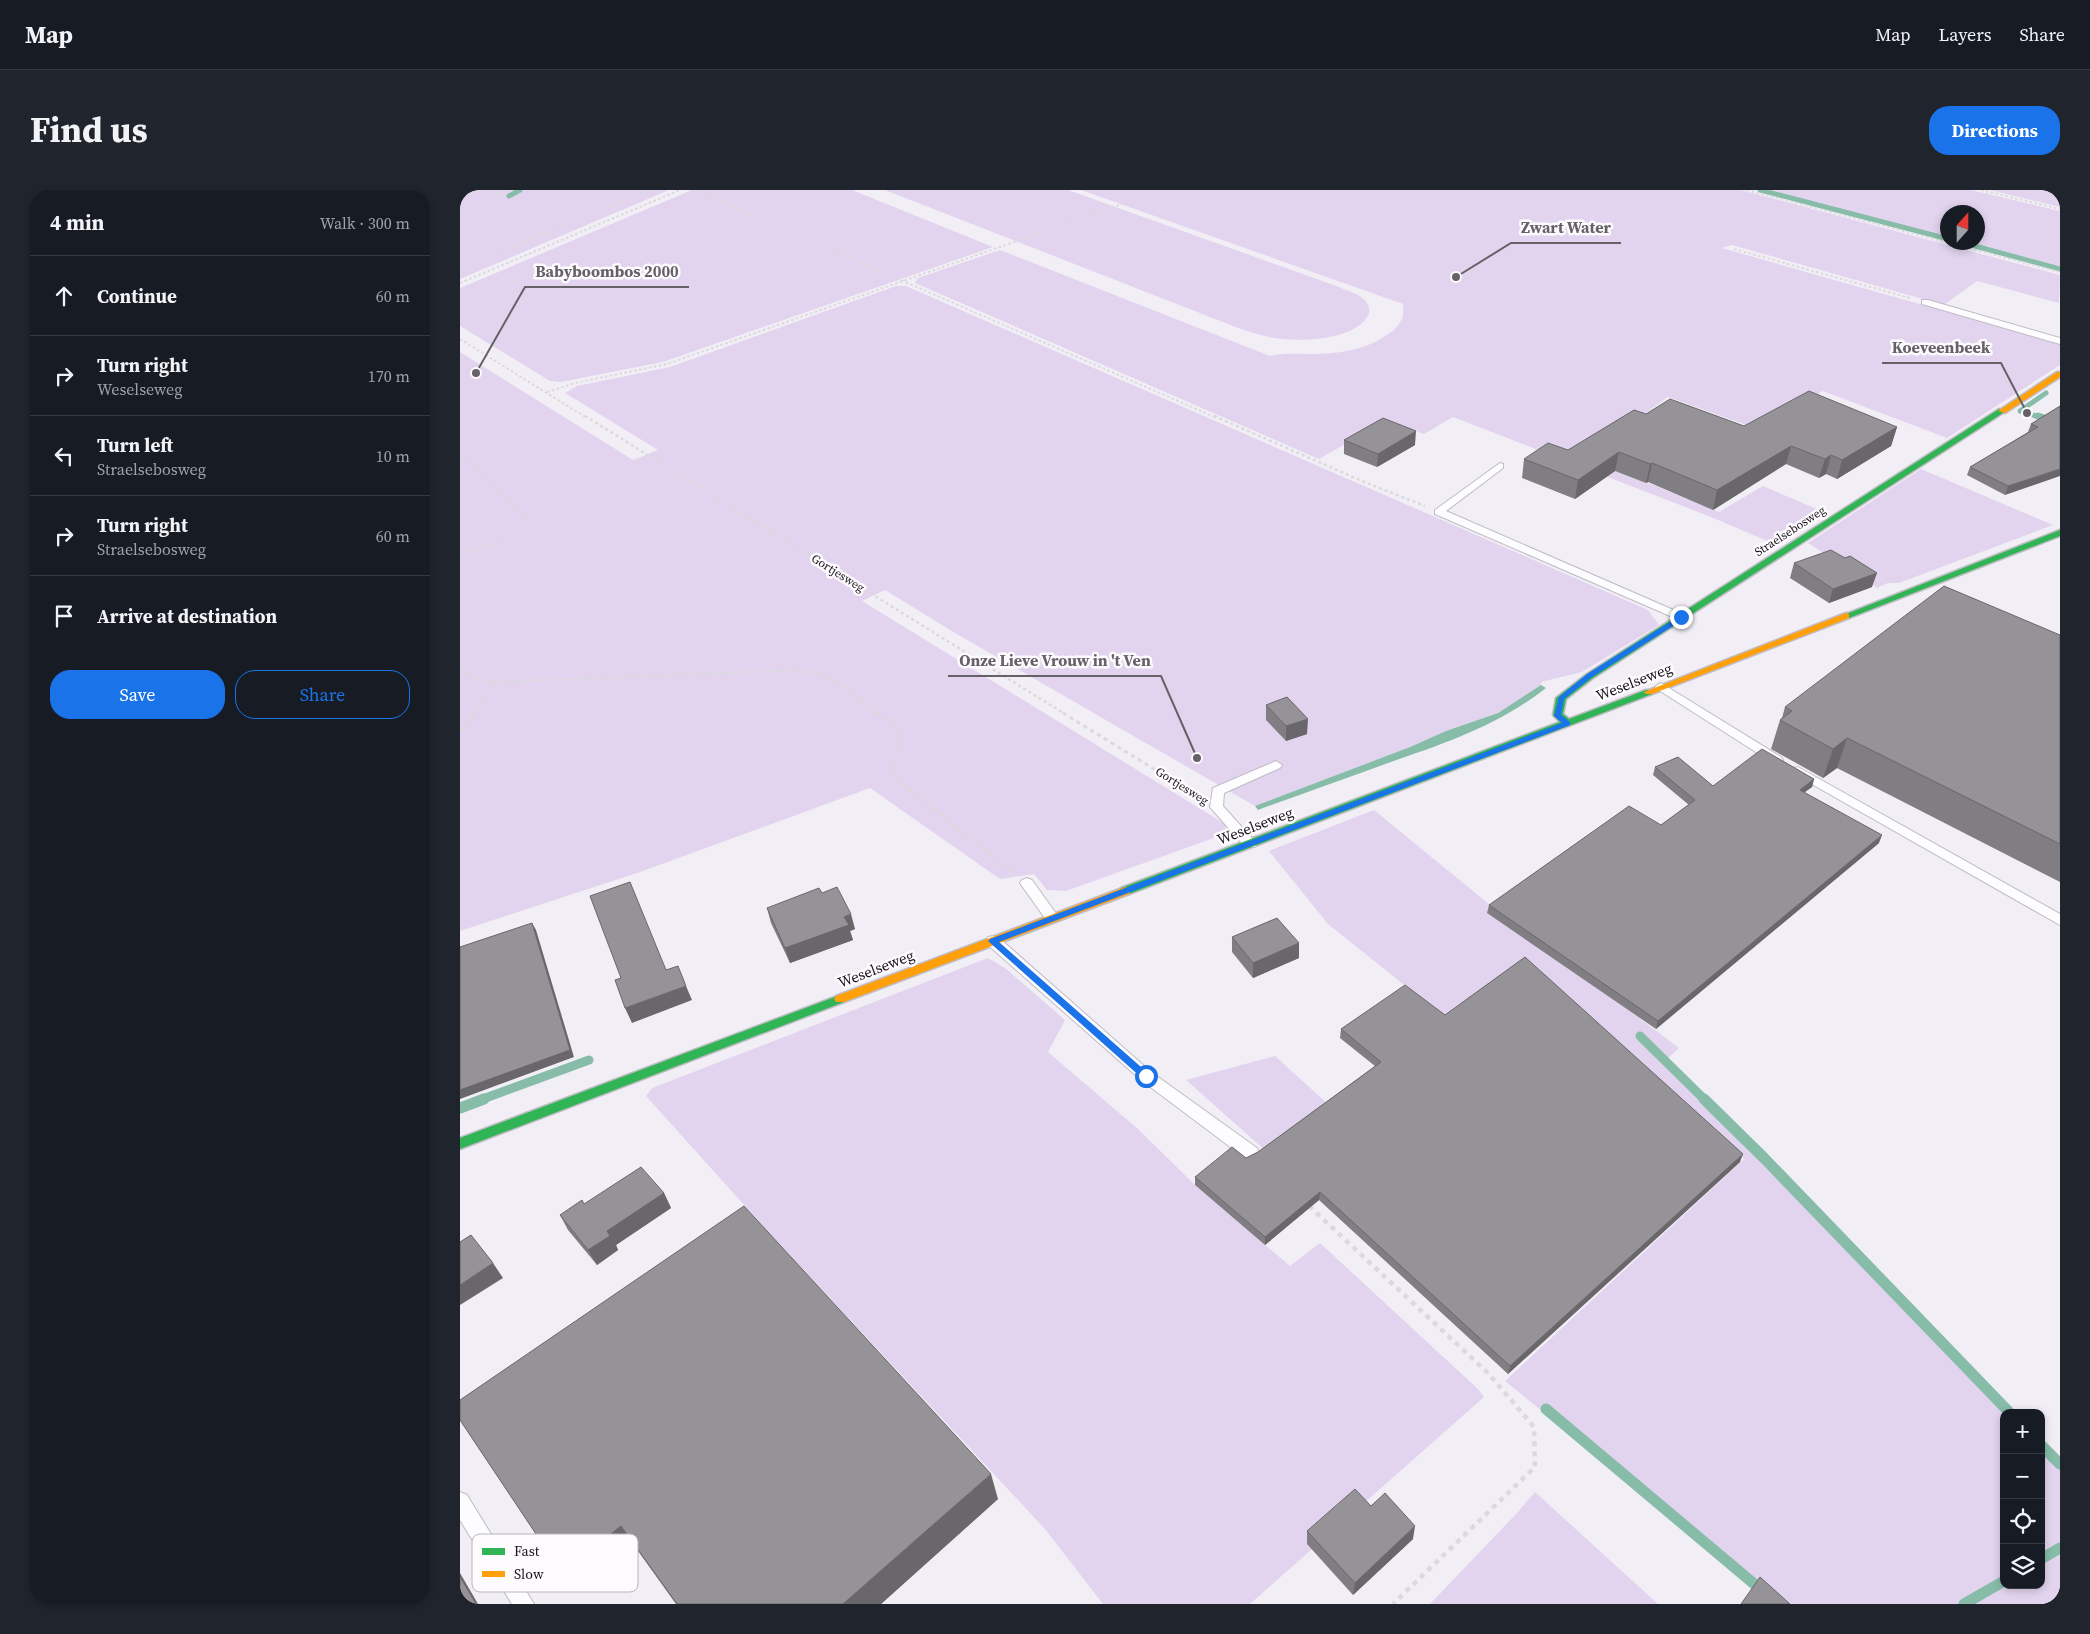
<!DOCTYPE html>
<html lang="en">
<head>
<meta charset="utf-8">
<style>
  body { margin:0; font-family:"Source Serif 4",serif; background:#20242c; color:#f1f3f6 }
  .controls { position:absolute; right:15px; bottom:15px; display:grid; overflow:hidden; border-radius:10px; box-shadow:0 2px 8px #0003 }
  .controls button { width:45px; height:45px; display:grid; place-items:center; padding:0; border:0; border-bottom:1px solid #363941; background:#171b24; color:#f1f3f6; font:25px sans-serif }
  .compass { position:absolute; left:1480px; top:15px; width:45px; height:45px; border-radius:50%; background:#171b24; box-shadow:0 2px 8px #0003; rotate:21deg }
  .stop { position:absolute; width:15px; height:15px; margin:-11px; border:4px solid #1a73e8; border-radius:50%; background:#fff }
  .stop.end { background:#1a73e8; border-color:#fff; box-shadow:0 1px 5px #0008 }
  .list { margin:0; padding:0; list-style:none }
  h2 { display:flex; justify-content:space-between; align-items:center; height:65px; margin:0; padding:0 20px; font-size:21px }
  h2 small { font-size:16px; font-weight:400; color:#9ea1a6 }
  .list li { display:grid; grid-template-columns:32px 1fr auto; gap:15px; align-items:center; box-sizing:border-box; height:80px; padding:0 20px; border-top:1px solid #363941 }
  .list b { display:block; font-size:19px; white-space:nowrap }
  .list p { margin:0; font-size:16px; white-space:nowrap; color:#9ea1a6 }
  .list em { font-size:16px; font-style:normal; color:#9ea1a6 }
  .actions { display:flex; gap:10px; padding:15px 20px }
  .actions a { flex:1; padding:11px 0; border:1px solid #1a73e8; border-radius:20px; text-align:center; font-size:18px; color:#1a73e8 }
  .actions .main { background:#1a73e8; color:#fff }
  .icon { flex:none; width:28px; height:28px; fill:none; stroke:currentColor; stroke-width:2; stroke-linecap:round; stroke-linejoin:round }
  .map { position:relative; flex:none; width:1600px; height:1414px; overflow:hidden; border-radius:20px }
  header { display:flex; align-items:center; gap:30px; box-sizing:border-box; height:70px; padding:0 25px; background:#171b24; border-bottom:1px solid #363941 }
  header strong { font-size:24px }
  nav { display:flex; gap:28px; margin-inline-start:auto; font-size:18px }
  .intro { display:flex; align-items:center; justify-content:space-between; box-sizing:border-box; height:120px; padding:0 30px }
  h1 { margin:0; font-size:35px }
  .button { padding:12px 22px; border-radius:20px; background:#1a73e8; color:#fff; font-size:18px; font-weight:700 }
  main { display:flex; gap:30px; padding:0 30px }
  aside { flex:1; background:#171b24; border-radius:20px; box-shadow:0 2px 8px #0003 }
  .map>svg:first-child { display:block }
  .green { fill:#e2d4ee }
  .water { fill:#86bca8 }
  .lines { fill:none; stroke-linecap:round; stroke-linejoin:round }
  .stream-far3 { stroke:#86bca8; stroke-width:5 }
  .stream-far2 { stroke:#86bca8; stroke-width:7 }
  .stream-far1 { stroke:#86bca8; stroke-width:9 }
  .stream { stroke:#86bca8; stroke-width:11 }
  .lane-casing { stroke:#bfbcc2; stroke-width:2 }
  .fast-casing { stroke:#bfbcc2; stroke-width:3 }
  .slow-casing { stroke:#bfbcc2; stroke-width:3 }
  .path-far3 { stroke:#dad9dc; stroke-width:2; stroke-dasharray:2.5 2.5; stroke-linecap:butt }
  .path-far2 { stroke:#dad9dc; stroke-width:2.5; stroke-dasharray:3 3; stroke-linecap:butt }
  .path-far1 { stroke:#dad9dc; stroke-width:3; stroke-dasharray:4 4; stroke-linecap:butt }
  .path { stroke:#dad9dc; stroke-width:4.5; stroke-dasharray:5 5; stroke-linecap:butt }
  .lane { fill:#fdfcfe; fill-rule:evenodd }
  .fast { fill:#30b455; fill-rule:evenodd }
  .slow { fill:#ff9f0a; fill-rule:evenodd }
  .wall { fill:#817e83 }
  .shaded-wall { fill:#69676a }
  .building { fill:#969398; stroke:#69676a }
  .route { fill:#1a73e8 }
  .labels { text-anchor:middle; stroke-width:5; stroke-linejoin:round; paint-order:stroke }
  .far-street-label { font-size:12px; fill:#18151a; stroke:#fdfbfe }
  .street-label { font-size:15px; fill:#18151a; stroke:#fdfbfe }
  .key { fill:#fdfbfe; stroke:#b8b6ba; stroke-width:1 }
  .key-label { font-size:14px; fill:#18151a }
  .leader { fill:none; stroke:#646167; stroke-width:2 }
  .callout-dot { fill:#646167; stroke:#fdfbfe; stroke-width:2 }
  .callout-label { font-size:16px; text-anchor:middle; font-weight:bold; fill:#646167; stroke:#fdfbfe; stroke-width:5; stroke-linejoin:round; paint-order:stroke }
</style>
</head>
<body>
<header>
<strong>Map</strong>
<nav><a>Map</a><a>Layers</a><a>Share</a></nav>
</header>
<div class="intro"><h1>Find us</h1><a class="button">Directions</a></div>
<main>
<aside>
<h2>4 min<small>Walk · 300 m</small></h2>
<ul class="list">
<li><svg class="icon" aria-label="ahead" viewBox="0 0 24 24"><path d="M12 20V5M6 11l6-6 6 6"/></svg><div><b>Continue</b></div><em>60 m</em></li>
<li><svg class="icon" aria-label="right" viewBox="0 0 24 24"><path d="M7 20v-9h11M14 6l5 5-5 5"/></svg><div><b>Turn right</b><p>Weselseweg</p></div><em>170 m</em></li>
<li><svg class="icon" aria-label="left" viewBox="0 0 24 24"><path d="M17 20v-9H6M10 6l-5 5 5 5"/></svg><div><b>Turn left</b><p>Straelsebosweg</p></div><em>10 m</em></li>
<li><svg class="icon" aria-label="right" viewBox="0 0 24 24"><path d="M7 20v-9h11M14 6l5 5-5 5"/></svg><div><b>Turn right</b><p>Straelsebosweg</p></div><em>60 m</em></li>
<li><svg class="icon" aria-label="arrive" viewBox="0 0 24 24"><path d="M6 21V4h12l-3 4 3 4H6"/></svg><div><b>Arrive at destination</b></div></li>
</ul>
<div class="actions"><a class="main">Save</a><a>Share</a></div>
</aside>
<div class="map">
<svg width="1600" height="1414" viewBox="0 0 1600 1414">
  <rect width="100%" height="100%" fill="#f2eef6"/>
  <!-- green -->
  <g class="green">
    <polygon points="0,0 209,0 0,89"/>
    <polygon points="232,0 392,0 533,57 203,172 101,192 90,191 0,136 0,98"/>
    <path d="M425 0H608L879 97C892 103 912 107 909 124 896 151 840 152 815 148 801 146 787 141 773 136Z"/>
    <path d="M621 0H1281L1600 85 1599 113 1517 91 1484 115 1272 55 1262 58 1600 154V175L1487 248 1363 201 1302 235 1293 231 1286 235 1208 207 1121 269 1188 293 1259 322 1303 296 1366 323 1317 355 1251 327 993 227 964 244 927 230 859 269 455 93 458 88 540 60 810 166C823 163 835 164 848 164 877 164 903 161 927 145 939 137 945 129 943 114Z"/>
    <polygon points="1304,0 1511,0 1600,21 1600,79 1497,53 1518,52 1518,22 1488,22 1487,50"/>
    <polygon points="1530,0 1600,0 1600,17"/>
    <polygon points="436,96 446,96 1188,420 1199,435 1122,482 1081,492 1081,495 1038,523 986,541 950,557 795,616 495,443 425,400 402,411 765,634 765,644 606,701 587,700 574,684 540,689 410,598 180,682 0,741 0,162 173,270 198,260 105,203 117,196 210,177"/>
    <polygon points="1461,279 1593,335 1439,393 1428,393 1417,398 1348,353"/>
    <polygon points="914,620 1035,719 1219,858 1205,871 1547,1223 1544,1223 1544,1395 1581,1395 1581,1258 1600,1278 1600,1414 1319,1414 1045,1191 1284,969 1068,773 988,830 868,734 809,661"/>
    <polygon points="528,768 545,778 605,830 588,862 678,939 735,995 830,1076 860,1053 1018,1199 1024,1207 790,1414 643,1414 585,1339 314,1048 186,906 192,898"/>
    <polygon points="815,866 870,916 807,962 726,890"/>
    <polygon points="1075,1302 1198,1414 970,1414 1057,1323"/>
  </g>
  <!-- water -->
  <path class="water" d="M1081 495 1086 498C1037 536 986 553 928 573 885 589 841 604 798 620L795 616 950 557 986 541 1038 523Z"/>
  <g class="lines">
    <!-- stream-far3 -->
    <g class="stream-far3">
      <polyline points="1300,0 1488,49"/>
      <polyline points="49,6 60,0"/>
      <polyline points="1500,52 1600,79"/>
      <polyline points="1582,228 1560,221 1586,203"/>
    </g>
    <!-- stream-far2 -->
    <polyline class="stream-far2" points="1578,226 1600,233"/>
    <!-- stream-far1 -->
    <g class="stream-far1">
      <polyline points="1180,846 1245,910"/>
      <polyline points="20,910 129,870"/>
    </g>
    <!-- stream -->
    <g class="stream">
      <polyline points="1244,909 1304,968 1550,1223"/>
      <polyline points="0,918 24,909"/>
      <polyline points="1086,1219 1318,1414"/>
      <polyline points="1581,1255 1600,1274"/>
      <polyline points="1581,1369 1600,1358"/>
      <polyline points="1504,1414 1544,1391"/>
    </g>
    <!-- lane casing -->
    <g class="lane-casing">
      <g id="lane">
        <polygon points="1462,110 1468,110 1600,148 1600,154 1462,114"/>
        <polygon points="1040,273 1043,274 1043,278 986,321 1225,425 1227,427 1225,429 1217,429 975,324 975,320"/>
        <polygon points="1201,493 1321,567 1323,570 1321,573 1313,573 1197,499 1195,497 1197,495"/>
        <polygon points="816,571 822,575 820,578 764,603 763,616 797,654 795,657 785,657 750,617 753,598"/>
        <polygon points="1338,577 1600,724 1600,735 1334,584 1332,581 1334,578"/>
        <polygon points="567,688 572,690 597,725 599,728 597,731 587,731 562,696 560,693 562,690"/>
        <polygon points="533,746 538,747 691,882 797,958 799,963 797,968 791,970 785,968 681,890 528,755 526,751 528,747"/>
        <polygon points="0,1302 7,1305 74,1414 52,1414 0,1330"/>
      </g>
    </g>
    <!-- fast casing -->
    <g class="fast-casing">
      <g id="fast">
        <polygon points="1539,219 1546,221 1133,488 1106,509 1103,524 1109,529 1186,500 1192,500 1194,502 1192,504 669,704 661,704 659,701 661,698 1100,532 1093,525 1096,508 1127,484"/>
        <polygon points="1600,340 1600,346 1389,428 1383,428 1381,426"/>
        <polygon points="380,805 384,806 386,809 384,812 0,959 0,948"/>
      </g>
    </g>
    <!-- slow casing -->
    <g class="slow-casing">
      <g id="slow">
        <polygon points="1597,182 1600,182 1600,187 1545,223 1538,221"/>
        <polygon points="1386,423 1389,424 1389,428 1192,504 1186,504 1184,502"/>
        <polygon points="665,697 669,698 671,701 669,704 384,812 376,812 374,809 376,806"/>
      </g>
    </g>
    <!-- path-far3 -->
    <g class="path-far3">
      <polyline points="235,0 757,228"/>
      <polyline points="1287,0 1600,82"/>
      <polyline points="1521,0 1600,19"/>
      <polyline points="0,25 46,0"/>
      <polyline points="1274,59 1450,108"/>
      <polyline points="0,79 188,0"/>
      <polyline points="0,93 220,0"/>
      <polyline points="0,149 127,228"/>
      <polyline points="87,202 115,193 207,174 662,14"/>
    </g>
    <!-- path-far2 -->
    <g class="path-far2">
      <polyline points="125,226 605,524"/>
      <polyline points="754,226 902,291 965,316"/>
      <polyline points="0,267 7,268 66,328 43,351 0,364"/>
      <polyline points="0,479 12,488 36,492 337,480 366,486 419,524"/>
      <polyline points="15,524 36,492"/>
    </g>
    <!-- path-far1 -->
    <g class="path-far1">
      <polyline points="417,523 439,538 441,547 432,582 439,592 553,682"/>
      <polyline points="603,523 738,606"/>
      <polyline points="0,541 10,532 16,523"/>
    </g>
    <!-- path -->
    <polyline class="path" points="849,1016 1029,1184 1074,1237 1075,1277 933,1414"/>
    <!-- lane -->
    <use href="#lane" class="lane"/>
    <!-- fast -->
    <use href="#fast" class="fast"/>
    <!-- slow -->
    <use href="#slow" class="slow"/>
  </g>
  <!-- wall -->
  <g class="wall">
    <polygon points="1600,216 1545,305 1507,285 1510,277 1568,242 1571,234"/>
    <polygon points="1186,224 1284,236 1437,237 1431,256 1377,289 1366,284 1359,288 1326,274 1253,320 1188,292 1186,293 1155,281 1115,309 1062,288 1064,269 1108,260"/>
    <polygon points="884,250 955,255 917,277 884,264"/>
    <polygon points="1334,373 1412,397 1369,413 1330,388"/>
    <polygon points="1600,445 1600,692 1377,578 1363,588 1311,559 1320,530 1322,528 1325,517"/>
    <polygon points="806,515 847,544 826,551 806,530"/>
    <polygon points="1195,577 1253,596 1354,589 1352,597 1344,602 1419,653 1196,839 1027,723 1029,715 1201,635 1229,615 1193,585"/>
    <polygon points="362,703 395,739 390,741 393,750 330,773 311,733 307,718"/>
    <polygon points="772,747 839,753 839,768 793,788 772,762"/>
    <polygon points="985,825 1280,972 1048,1184 859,1010 805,1055 735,995 735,987 786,968 798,962 915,876 880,848 881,839"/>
    <polygon points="204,1003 211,1018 156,1055 158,1060 137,1075 108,1040 100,1025 124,1014"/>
    <polygon points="0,1230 538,1309 421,1414 216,1414 178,1361 127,1402 110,1380 106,1383 86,1359"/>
    <polygon points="911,1316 953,1349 893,1405 847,1354 847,1341"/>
  </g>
  <!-- shaded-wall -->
  <g class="shaded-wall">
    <polygon points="1437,237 1431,256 1377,289 1382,270"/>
    <polygon points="956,241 955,255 917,277 918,264"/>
    <polygon points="1331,256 1326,274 1253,320 1257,300"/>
    <polygon points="1159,262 1155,281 1115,309 1118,290"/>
    <polygon points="1371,265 1366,284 1359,288 1365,269"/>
    <polygon points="1192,273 1188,292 1186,293 1190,274"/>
    <polygon points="1600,279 1600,286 1545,305 1548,296"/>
    <polygon points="1417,383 1412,397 1369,413 1373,399"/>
    <polygon points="848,529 847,544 826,551 826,536"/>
    <polygon points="1387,548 1377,578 1363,588 1373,559"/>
    <polygon points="1354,589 1352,597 1337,608 1340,600"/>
    <polygon points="1422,645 1419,653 1196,839 1198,831"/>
    <polygon points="391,724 395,739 390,741 393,750 330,773 325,758 384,727"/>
    <polygon points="72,733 76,740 114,867 0,909 0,900"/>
    <polygon points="839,753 839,768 793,788 793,773"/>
    <polygon points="226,796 232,810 172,833 165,818"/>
    <polygon points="1283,964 1280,972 1048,1184 1050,1176"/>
    <polygon points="860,1002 859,1010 805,1055 805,1047"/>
    <polygon points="204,1003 211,1018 156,1055 158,1060 137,1075 128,1060 147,1041"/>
    <polygon points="33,1073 43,1088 0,1115 0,1095"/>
    <polygon points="531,1284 538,1309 421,1414 383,1414"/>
    <polygon points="161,1336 178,1361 127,1402 110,1380 106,1383 86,1359 91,1355"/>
    <polygon points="955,1336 953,1349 893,1405 895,1393"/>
    <polygon points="0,1383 18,1414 16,1414 0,1387"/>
  </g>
  <!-- building -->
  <g class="building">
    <polygon points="1349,201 1437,237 1382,270 1371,265 1365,269 1331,256 1257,300 1192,273 1190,274 1159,262 1118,290 1064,269 1088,253 1108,260 1174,220 1186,224 1210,209 1284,236"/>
    <polygon points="1600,216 1600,279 1548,296 1510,277 1578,237 1571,234"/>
    <polygon points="923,228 956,241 918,264 884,250"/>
    <polygon points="1371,360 1385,368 1390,366 1417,383 1373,399 1334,373"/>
    <polygon points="1484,396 1600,445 1600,654 1387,548 1373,559 1320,530 1332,521 1325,517"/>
    <polygon points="827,507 848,529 826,536 806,515"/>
    <polygon points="1302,559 1354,589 1340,600 1422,645 1198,831 1029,715 1169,616 1201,635 1235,610 1195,577 1218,567 1253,596"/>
    <polygon points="170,692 206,780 218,776 226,796 165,818 155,790 161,788 130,706"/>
    <polygon points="377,697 391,724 384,727 389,735 325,758 307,718 359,698 362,703"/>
    <polygon points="817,728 839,753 793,773 772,747"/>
    <polygon points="72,733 110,860 0,900 0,757"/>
    <polygon points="1065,767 1283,964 1050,1176 860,1002 805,1047 735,987 772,957 786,968 798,962 921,872 881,839 945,795 985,825"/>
    <polygon points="181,977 204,1003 147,1041 150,1046 128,1060 100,1025 122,1010 124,1014"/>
    <polygon points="284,1016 531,1284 383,1414 217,1414 161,1336 108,1377 91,1355 86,1359 0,1230 0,1210"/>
    <polygon points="11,1045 33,1073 0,1095 0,1052"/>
    <polygon points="895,1299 911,1316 925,1303 955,1336 895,1393 847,1341"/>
    <polygon points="0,1387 16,1414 0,1414"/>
    <polygon points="1300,1387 1330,1414 1281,1414"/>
  </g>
  <!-- route -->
  <polygon class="route" points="1221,425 1225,427 1224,429 1132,487 1104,509 1101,525 1110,532 1110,535 539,752 689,884 689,889 683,889 528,751 530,749 1102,533 1094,526 1099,507 1127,484"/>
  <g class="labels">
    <!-- far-street labels -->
    <g class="far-street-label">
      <text transform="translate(1330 341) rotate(-33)" y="4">Straelsebosweg</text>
      <text transform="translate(378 383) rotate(32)" y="4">Gortjesweg</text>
      <text transform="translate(722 596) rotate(32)" y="4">Gortjesweg</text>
    </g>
    <!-- street labels -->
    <g class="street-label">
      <text transform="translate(1174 492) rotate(-21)" y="5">Weselseweg</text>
      <text transform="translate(795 636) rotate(-21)" y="5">Weselseweg</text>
      <text transform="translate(416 779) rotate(-21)" y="5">Weselseweg</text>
    </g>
  </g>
  <!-- legend -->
  <rect x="12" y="1344" width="166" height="58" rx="8" class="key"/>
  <rect x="22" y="1358" width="23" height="7" fill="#30b455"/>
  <rect x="22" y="1381" width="23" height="6" fill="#ff9f0a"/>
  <g class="key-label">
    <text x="54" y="1366">Fast</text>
    <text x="54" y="1389">Slow</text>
  </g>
  <!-- callouts -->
  <path class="leader" d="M996 87L1051 53H1161M16 183L65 97H229M1567 223L1541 173H1422M737 568L701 486H488"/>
  <g class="callout-dot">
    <circle cx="996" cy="87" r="5"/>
    <circle cx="16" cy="183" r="5"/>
    <circle cx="1567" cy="223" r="5"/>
    <circle cx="737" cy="568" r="5"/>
  </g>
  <g class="callout-label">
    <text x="1106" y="43">Zwart Water</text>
    <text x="147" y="87">Babyboombos 2000</text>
    <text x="1481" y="163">Koeveenbeek</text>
    <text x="595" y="476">Onze Lieve Vrouw in 't Ven</text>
  </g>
</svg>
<div class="controls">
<button>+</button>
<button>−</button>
<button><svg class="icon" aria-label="locate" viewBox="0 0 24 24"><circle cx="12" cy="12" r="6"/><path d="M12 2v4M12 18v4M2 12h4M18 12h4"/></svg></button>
<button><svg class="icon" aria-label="layers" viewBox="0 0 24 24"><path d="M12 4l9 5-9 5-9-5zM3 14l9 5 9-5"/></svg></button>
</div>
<svg class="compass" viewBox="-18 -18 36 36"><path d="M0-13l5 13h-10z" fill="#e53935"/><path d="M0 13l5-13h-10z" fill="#9ea1a6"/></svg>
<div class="stop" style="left:686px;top:886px"></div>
<div class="stop end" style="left:1221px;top:427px"></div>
</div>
</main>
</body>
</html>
